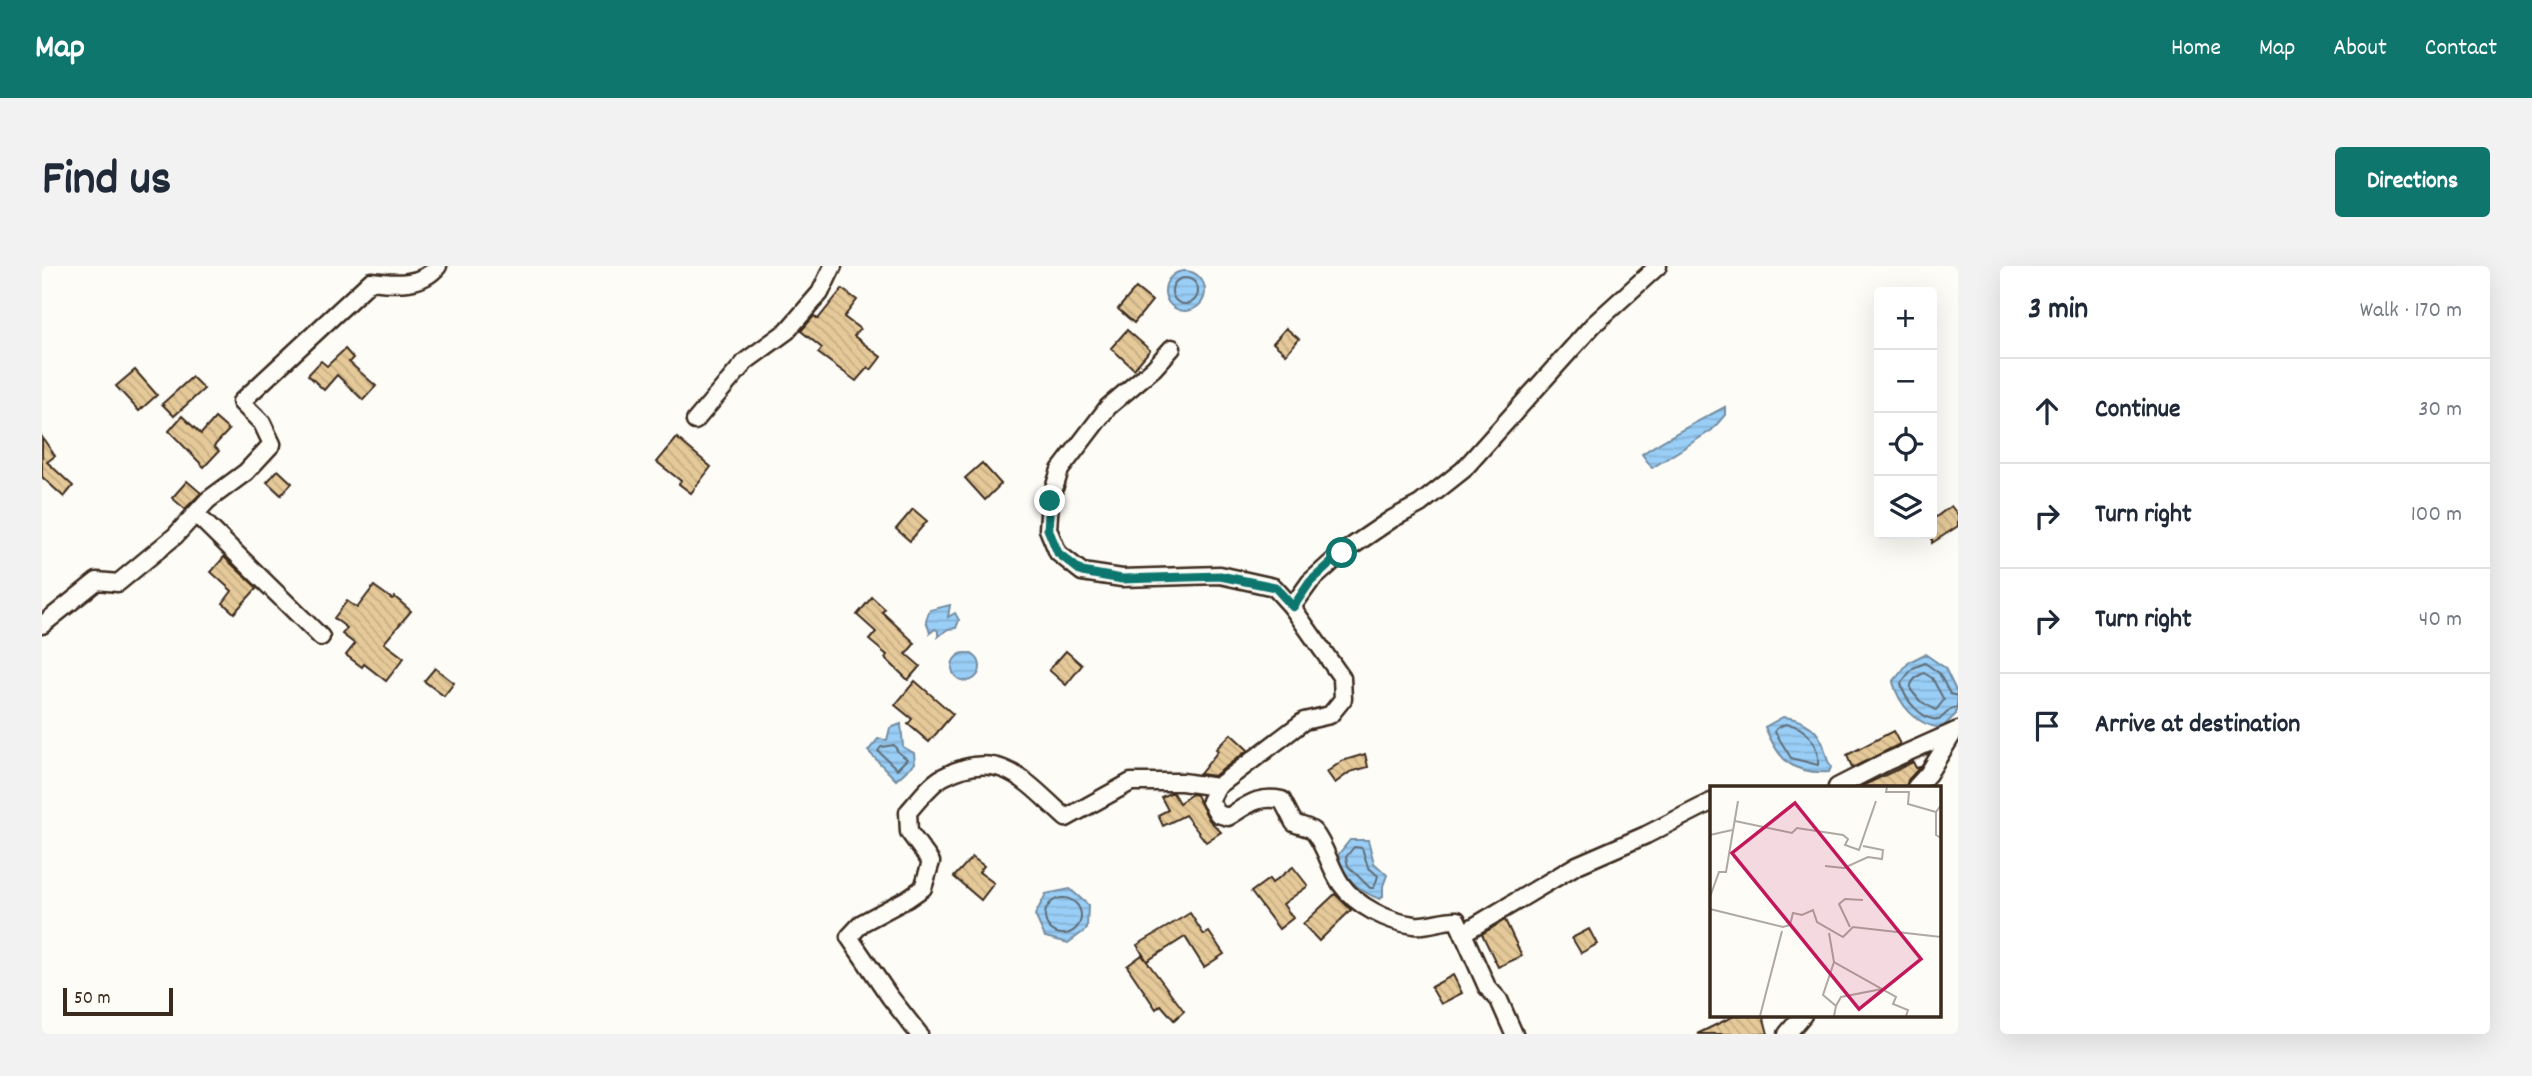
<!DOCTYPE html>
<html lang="en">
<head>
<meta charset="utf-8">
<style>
  body { margin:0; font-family:Dekko,sans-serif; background:#f2f2f3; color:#1f2937 }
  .controls { position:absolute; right:21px; top:21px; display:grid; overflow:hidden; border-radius:7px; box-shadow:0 7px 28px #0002 }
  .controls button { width:63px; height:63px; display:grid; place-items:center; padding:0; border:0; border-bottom:2px solid #e0e1e3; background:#fff; color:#1f2937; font:35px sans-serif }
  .scale { position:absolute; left:21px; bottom:18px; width:110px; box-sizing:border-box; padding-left:7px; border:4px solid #3b2a1e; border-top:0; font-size:19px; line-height:24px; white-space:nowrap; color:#3b2a1e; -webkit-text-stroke:5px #fdfcf7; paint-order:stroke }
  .stop { position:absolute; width:21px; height:21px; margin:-16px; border:5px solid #0f766e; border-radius:50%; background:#fff }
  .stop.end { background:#0f766e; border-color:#fff; box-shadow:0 2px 7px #0008 }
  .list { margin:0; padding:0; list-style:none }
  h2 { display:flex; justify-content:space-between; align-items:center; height:91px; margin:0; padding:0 28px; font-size:30px }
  h2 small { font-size:23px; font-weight:400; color:#747a83 }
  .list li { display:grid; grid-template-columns:46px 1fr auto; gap:21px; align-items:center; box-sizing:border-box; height:105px; padding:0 28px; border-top:2px solid #e0e1e3 }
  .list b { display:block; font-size:26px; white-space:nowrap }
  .list em { font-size:23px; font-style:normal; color:#747a83 }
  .icon { flex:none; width:38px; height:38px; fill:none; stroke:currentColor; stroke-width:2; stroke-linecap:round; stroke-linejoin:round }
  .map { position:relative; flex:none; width:1916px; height:768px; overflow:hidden; border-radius:7px }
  header { display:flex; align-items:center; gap:42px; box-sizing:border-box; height:98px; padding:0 35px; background:#0f766e; color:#fff }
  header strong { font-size:33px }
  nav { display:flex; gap:38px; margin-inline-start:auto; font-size:24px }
  .intro { display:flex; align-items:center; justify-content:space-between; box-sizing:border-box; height:168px; padding:0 42px }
  h1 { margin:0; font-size:49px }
  .button { padding:18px 32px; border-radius:7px; background:#0f766e; color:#fff; font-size:24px; font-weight:700 }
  main { display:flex; gap:42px; padding:0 42px }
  aside { flex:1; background:#fff; border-radius:7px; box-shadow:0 7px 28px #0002 }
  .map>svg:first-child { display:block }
  .water { fill:url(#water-rules); stroke:#738ca0; stroke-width:2 }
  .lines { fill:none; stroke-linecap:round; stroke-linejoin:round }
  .shore { stroke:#616c75; stroke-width:2 }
  .building { fill:url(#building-back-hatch); stroke:#3b2a1e; stroke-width:2 }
  .street-casing { stroke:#3b2a1e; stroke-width:21 }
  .street { stroke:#fdfcf7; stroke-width:16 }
  .route { stroke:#0f766e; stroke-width:9 }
  .inset-road { fill:none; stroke:#afa8a0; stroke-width:2 }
  .view { fill:#c2185b; fill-opacity:0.15; stroke:#c2185b; stroke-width:3.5 }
  .inset-edge { fill:none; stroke:#3b2a1e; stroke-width:3.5 }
</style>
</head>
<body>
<header>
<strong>Map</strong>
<nav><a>Home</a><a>Map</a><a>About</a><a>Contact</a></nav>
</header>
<div class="intro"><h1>Find us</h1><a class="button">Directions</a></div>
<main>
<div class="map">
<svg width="1916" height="768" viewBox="0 0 1916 768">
  <defs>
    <pattern id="water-rules" width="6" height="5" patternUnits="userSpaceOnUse" patternTransform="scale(1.75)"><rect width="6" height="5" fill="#99cef7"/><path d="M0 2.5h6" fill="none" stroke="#85b1d3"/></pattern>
    <pattern id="building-back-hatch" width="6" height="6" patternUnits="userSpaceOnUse" patternTransform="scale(1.75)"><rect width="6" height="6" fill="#e5c999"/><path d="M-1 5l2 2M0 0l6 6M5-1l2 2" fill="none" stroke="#c5ad83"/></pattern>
  </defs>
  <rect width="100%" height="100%" fill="#fdfcf7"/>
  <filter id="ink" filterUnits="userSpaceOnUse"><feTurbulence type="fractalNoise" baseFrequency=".0143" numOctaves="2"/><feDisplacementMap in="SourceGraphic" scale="14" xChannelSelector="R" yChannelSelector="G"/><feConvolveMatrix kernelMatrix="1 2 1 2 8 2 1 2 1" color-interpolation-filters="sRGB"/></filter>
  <g filter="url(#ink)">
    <!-- water -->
    <g class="water">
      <circle cx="1143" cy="25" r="20"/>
      <path d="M1683 141V149L1670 164 1610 202 1600 188C1626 170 1655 156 1683 141Z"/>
      <polygon points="908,339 906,351 913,347 917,354 914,362 906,363 896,371 896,365 893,363 888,367 884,354 888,344"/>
      <circle cx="924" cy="401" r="14"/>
      <path d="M1883 388 1903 402 1916 429 1914 448 1900 462C1875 460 1857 439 1851 416L1867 396Z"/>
      <path d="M1741 451C1755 452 1772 459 1779 474 1784 482 1782 490 1789 501L1787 506C1749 508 1737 494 1723 461Z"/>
      <polygon points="859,458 861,481 872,487 873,497 854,514 826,485 836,473 845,474 848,462"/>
      <path d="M1308 574H1326L1332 597 1345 609 1341 620V630L1338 633C1318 626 1300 611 1296 589Z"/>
      <polygon points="1028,623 1046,639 1045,663 1026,677 1003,671 993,649 1004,628"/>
    </g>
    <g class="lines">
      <!-- shore -->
      <g class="shore">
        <circle cx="1143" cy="25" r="13"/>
        <path d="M1882 407 1890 412 1902 434 1894 444 1878 435 1869 424C1867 416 1876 409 1882 407Z"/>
        <path d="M1916 430 1908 428 1897 407 1883 397 1871 402 1859 417C1862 434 1880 454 1897 454L1909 443 1916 441"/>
        <path d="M1743 458C1764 459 1778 480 1776 499L1749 492 1733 466 1734 463Z"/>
        <polygon points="852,479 856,486 865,493 855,503 836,485 839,481"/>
        <polygon points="1312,581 1320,582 1326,601 1336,610 1332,622 1328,622 1306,600 1304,591"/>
        <circle cx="1021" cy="650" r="18"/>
      </g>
    </g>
    <!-- building -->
    <g class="building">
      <polygon points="1094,22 1110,35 1092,57 1076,43"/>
      <polygon points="800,23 815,34 802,51 818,63 812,70 839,91 829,104 826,101 814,115 776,87 780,82 759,65 772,50 776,53"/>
      <polygon points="1244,62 1257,73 1244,88 1231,77"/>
      <polygon points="1085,64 1108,84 1092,103 1069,82"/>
      <polygon points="303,83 311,92 307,96 334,120 321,134 295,109 282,124 266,109 279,95 285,100"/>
      <polygon points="93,104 115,129 97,145 74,120"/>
      <polygon points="150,111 162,123 132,150 120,138"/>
      <polygon points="140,150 159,168 173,152 187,164 172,180 177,185 162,201 127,165"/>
      <polygon points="0,171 13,190 5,196 31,220 22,231 0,211"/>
      <polygon points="635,172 669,201 649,227 637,218 639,215 615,196"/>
      <polygon points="940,197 959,218 943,234 923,212"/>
      <polygon points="236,204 250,217 239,229 225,216"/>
      <polygon points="145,215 159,227 143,243 130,232"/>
      <polygon points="1909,240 1916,249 1916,260 1890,277 1890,254"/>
      <polygon points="871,243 885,255 868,275 854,263"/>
      <polygon points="182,291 215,322 192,347 181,337 190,325 169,306"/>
      <polygon points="332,320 350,333 353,331 369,345 342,377 362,392 344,415 322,398 320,401 304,389 313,378 300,368 305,362 292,352 305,335 315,342"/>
      <polygon points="830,331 843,343 840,346 873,377 864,388 878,400 866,414 843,392 845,389 827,374 834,366 815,349"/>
      <polygon points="1024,385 1040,399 1024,419 1007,404"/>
      <polygon points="393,402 412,417 402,430 382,415"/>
      <polygon points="873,415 911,448 887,476 866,458 870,453 853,439"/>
      <polygon points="1851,465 1858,478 1810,502 1805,489"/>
      <polygon points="1189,468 1206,484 1172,510 1158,508 1176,485 1174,483"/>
      <polygon points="1323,488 1326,501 1308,506 1293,517 1285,506 1300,495"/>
      <polygon points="1871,496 1874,502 1878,501 1866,514 1864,521 1818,521"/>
      <polygon points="1128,527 1131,527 1137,537 1150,528 1154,529 1167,554 1179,566 1164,576 1143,549 1121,560 1116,549 1126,544 1119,531"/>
      <polygon points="930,591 942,600 937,606 952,617 939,634 912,611"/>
      <polygon points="1251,601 1266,620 1241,638 1251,652 1237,663 1209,626 1227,613 1230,617"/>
      <polygon points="1293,628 1309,644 1277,675 1261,658"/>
      <polygon points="1148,647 1162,669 1167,666 1182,688 1162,701 1143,671 1105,695 1095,679"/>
      <polygon points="1463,654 1480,690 1456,701 1440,668"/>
      <polygon points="1547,663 1555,678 1539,687 1530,672"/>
      <polygon points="1100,689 1142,745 1132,754 1119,739 1114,743 1085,700"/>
      <polygon points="1411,709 1420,727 1399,738 1389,721"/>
      <polygon points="1694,749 1721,749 1726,768 1655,768"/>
    </g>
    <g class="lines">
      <!-- street casing -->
      <g class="street-casing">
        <g id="street">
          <polyline points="1130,82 1112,102 1066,141 1018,204 1008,235 1006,263 1016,287 1040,306 1080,312 1178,309 1232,321 1250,341"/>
          <polyline points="653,155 704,95 745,65 778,27 791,0"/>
          <polyline points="154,248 279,371"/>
          <path d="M0 359 55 315 76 317 133 270 166 234 204 206 230 178 220 157 199 136 329 15C353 18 380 20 396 0"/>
          <path d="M1175 521 1168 535 1176 548 1186 551C1206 539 1216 529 1240 534L1252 557C1258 560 1268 561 1272 566 1284 581 1288 602 1299 618 1314 640 1347 656 1372 659 1386 661 1401 653 1415 654L1445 721 1457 734 1472 768"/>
          <polyline points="1795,521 1844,496 1916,464"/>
          <polyline points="1874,521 1886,508 1912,466"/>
          <polyline points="1421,667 1535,599 1604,569 1669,536"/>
          <path d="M877 768 848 731 807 671 820 657 865 633 881 622 889 596 867 566 866 546C876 535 888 518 901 511 958 480 984 516 1024 552L1089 516H1140L1175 521 1262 455 1288 449 1301 433 1300 412 1250 341 1268 316 1300 287 1350 253 1378 238 1421 204 1551 59 1616 0"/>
          <polyline points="1745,768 1761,749"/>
        </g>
      </g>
      <!-- street -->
      <use href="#street" class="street"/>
    </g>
  </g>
  <g class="lines" filter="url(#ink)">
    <!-- route -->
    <polyline class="route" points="1008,235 1006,263 1016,287 1040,306 1080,313 1178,310 1233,321 1251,341 1268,316 1300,287"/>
  </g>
  <!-- overview -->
  <g transform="translate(1668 520)">
    <rect width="231" height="231" fill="#fdfcf7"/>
    <path class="inset-road" d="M177 1 176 6H199L198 18 226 26 231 19M226 26V49L231 52M25 35 82 47 87 42 133 49 138 53 135 59 149 64 166 15M0 49 22 44M115 80 134 82 158 71 172 73 173 64 153 60M0 111 9 86H16L28 15M0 123 73 141 80 139 83 127 92 129 103 124 107 136 133 151 143 141 231 151M140 141 129 118 135 113 153 114M119 147 124 176 186 211 183 218 198 224 196 230M126 220 131 211 172 203M50 230 72 145M124 230 126 220 113 209 124 176"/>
    <path class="view" d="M85 17 211 173 149 223 22 67Z"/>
    <rect width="231" height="231" class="inset-edge"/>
  </g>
</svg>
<div class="controls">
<button>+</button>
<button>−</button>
<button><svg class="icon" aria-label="locate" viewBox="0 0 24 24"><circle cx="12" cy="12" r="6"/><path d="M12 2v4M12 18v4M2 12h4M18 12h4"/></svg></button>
<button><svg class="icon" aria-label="layers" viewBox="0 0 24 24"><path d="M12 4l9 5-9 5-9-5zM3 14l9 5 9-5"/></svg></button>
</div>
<div class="scale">50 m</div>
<div class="stop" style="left:1300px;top:287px"></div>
<div class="stop end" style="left:1008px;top:235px"></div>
</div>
<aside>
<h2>3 min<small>Walk · 170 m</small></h2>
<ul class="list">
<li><svg class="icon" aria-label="ahead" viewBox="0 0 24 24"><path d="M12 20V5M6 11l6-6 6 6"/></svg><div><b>Continue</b></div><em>30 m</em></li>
<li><svg class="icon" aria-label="right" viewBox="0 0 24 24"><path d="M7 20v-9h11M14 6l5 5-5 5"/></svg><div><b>Turn right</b></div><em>100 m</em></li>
<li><svg class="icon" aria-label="right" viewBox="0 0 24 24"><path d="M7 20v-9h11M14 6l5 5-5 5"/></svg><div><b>Turn right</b></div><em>40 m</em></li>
<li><svg class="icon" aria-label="arrive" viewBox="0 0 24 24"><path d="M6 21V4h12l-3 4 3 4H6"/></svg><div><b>Arrive at destination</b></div></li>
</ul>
</aside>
</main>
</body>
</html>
